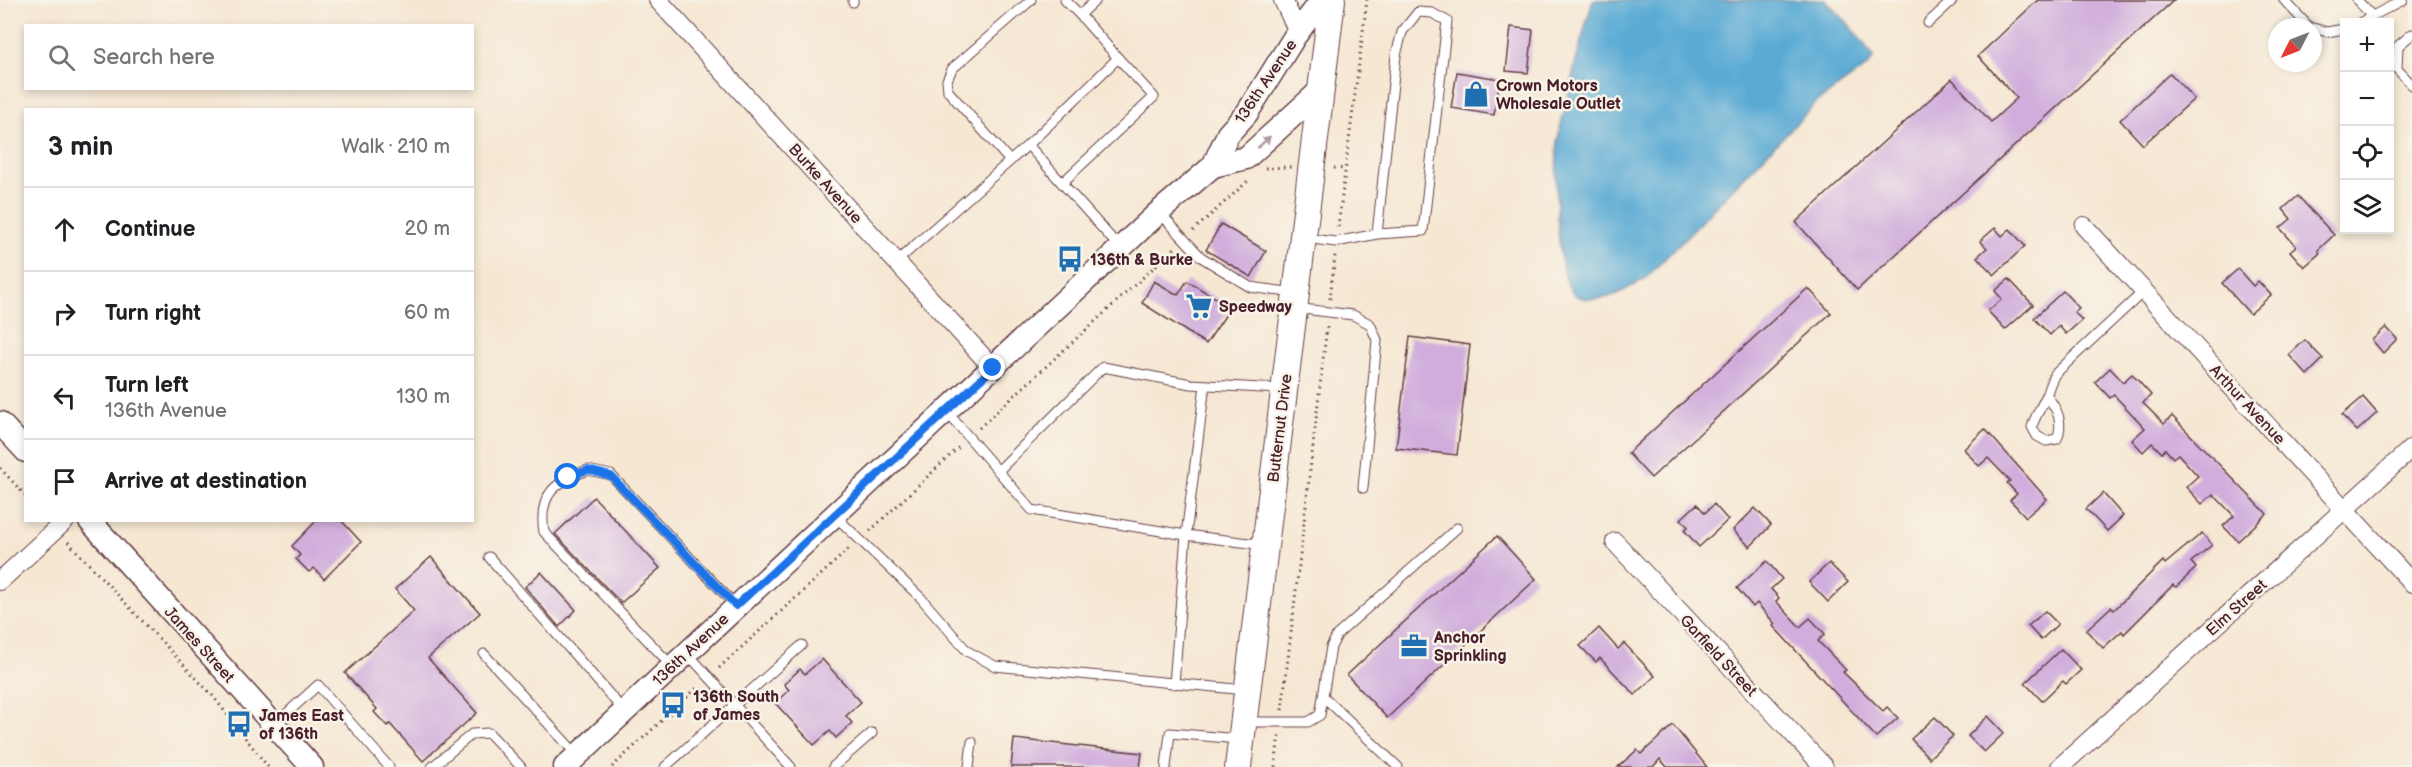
<!DOCTYPE html>
<html lang="en">
<head>
<meta charset="utf-8">
<style>
  body { margin:0; font-family:"Balsamiq Sans",sans-serif; background:#f2f2f2; color:#202124 }
  .controls { position:absolute; right:18px; top:18px; display:grid; overflow:hidden; border-radius:0px; box-shadow:0 3px 9px #0003 }
  .controls button { width:54px; height:54px; display:grid; place-items:center; padding:0; border:0; border-bottom:2px solid #e0e0e0; background:#fff; color:#202124; font:30px sans-serif }
  .compass { position:absolute; left:2268px; top:18px; width:54px; height:54px; border-radius:50%; background:#fff; box-shadow:0 3px 9px #0003; rotate:228deg }
  .stop { position:absolute; width:18px; height:18px; margin:-14px; border:4px solid #1a73e8; border-radius:50%; background:#fff }
  .stop.end { background:#1a73e8; border-color:#fff; box-shadow:0 2px 6px #0008 }
  .list { margin:0; padding:0; list-style:none }
  h2 { display:flex; justify-content:space-between; align-items:center; height:78px; margin:0; padding:0 24px; font-size:26px }
  h2 small { font-size:20px; font-weight:400; color:#757577 }
  .list li { display:grid; grid-template-columns:39px 1fr auto; gap:18px; align-items:center; box-sizing:border-box; height:84px; padding:0 24px; border-top:2px solid #e0e0e0 }
  .list b { display:block; font-size:22px; white-space:nowrap }
  .list p { margin:0; font-size:20px; white-space:nowrap; color:#757577 }
  .list em { font-size:20px; font-style:normal; color:#757577 }
  .icon { flex:none; width:33px; height:33px; fill:none; stroke:currentColor; stroke-width:2; stroke-linecap:round; stroke-linejoin:round }
  .map { position:relative; flex:none; width:2412px; height:767px; overflow:hidden }
  .search { position:absolute; background:#fff; box-shadow:0 3px 9px #0003; left:24px; top:24px; width:450px; height:66px; display:flex; align-items:center; gap:15px; box-sizing:border-box; padding:0 21px; border-radius:0px; color:#757577; font-size:22px }
  .panel { position:absolute; background:#fff; box-shadow:0 3px 9px #0003; left:24px; top:108px; width:450px; height:414px; border-radius:0px }
  .map>svg:first-child { display:block }
  .water { fill:#5aaad4; stroke:#526480; stroke-width:1.5 }
  .building { fill:#d0addc }
  .lines { fill:none; stroke-linecap:round; stroke-linejoin:round }
  .service-casing { stroke:#643d44; stroke-width:11 }
  .minor-casing { stroke:#643d44; stroke-width:20 }
  .tertiary-casing { stroke:#643d44; stroke-width:25 }
  .secondary-casing { stroke:#643d44; stroke-width:28 }
  .path { stroke:#643d44; stroke-width:3; stroke-dasharray:1.5 4.5; stroke-linecap:butt }
  .service { stroke:#fff; stroke-width:9 }
  .minor { stroke:#fff; stroke-width:18 }
  .tertiary { stroke:#fff; stroke-width:22 }
  .secondary { stroke:#fff; stroke-width:26 }
  .oneway { fill:#ae9aa0 }
  .route { stroke:#1a73e8; stroke-width:8 }
  .labels { text-anchor:middle; stroke-width:5; stroke-linejoin:round; paint-order:stroke }
  .street-label { font-size:16px; fill:#4a1f2b; stroke:#f7f3e8 }
  .poi-label { font-size:16px; font-weight:bold; fill:#4a1f2b; stroke:#f7f3e8; text-anchor:start }
</style>
</head>
<body>
<div class="map">
<svg width="2412" height="767" viewBox="0 0 2412 767">
  <rect width="100%" height="100%" fill="#f7f3e8"/>
  <filter id="ink" filterUnits="userSpaceOnUse"><feTurbulence type="fractalNoise" baseFrequency=".0167" numOctaves="2"/><feDisplacementMap in="SourceGraphic" scale="12" xChannelSelector="R" yChannelSelector="G"/><feConvolveMatrix kernelMatrix="1 2 1 2 8 2 1 2 1" color-interpolation-filters="sRGB"/></filter>
  <filter id="wash" filterUnits="userSpaceOnUse"><feTurbulence type="fractalNoise" baseFrequency=".008" numOctaves="4" result="noise"/><feDisplacementMap in="SourceGraphic" scale="24" xChannelSelector="R" yChannelSelector="G"/><feGaussianBlur stdDeviation="1.35" result="paint"/><feColorMatrix in="noise" values="0 0 0 0 0 0 0 0 0 0 0 0 0 0 0 0 0 1.4 0 .05"/><feComposite in="paint" operator="in"/></filter>
  <g filter="url(#wash)">
    <rect width="100%" height="100%" fill="#f6e7d3"/>
    <!-- water -->
    <path class="water" d="M1593 0H1825L1847 22 1874 57 1868 66 1817 102 1645 279C1624 291 1601 306 1577 296 1554 286 1555 167 1558 142 1559 127 1565 112 1568 97 1575 64 1583 32 1593 0Z"/>
    <g id="blocks">
      <!-- building -->
      <g class="building">
        <polygon points="2038,0 2174,0 1857,290 1796,222 1952,79 1991,122 2017,98 1978,56"/>
        <polygon points="1511,27 1533,30 1528,73 1506,71"/>
        <polygon points="1457,72 1500,79 1494,115 1451,108"/>
        <polygon points="2170,73 2194,99 2143,145 2120,120"/>
        <polygon points="2298,196 2334,235 2318,250 2320,253 2304,267 2290,251 2296,246 2280,228 2291,219 2283,209"/>
        <polygon points="1221,224 1266,251 1251,277 1206,250"/>
        <polygon points="1995,228 2002,236 2010,229 2025,246 1994,275 1977,257 1987,248 1980,241"/>
        <polygon points="2238,269 2253,286 2258,281 2271,295 2250,314 2222,283"/>
        <polygon points="2009,279 2033,305 2005,330 1988,311 2002,299 1995,291"/>
        <polygon points="1154,281 1178,295 1187,281 1231,307 1206,344 1142,303"/>
        <polygon points="1808,288 1831,313 1651,478 1628,453"/>
        <polygon points="2063,291 2079,308 2074,312 2082,320 2066,334 2059,326 2050,335 2034,318"/>
        <polygon points="2386,327 2397,339 2383,353 2372,340"/>
        <polygon points="1410,337 1470,345 1457,455 1396,448"/>
        <polygon points="2305,340 2323,359 2307,375 2289,355"/>
        <polygon points="2110,368 2123,382 2132,374 2151,395 2143,403 2164,424 2172,416 2267,514 2238,541 2223,526 2234,516 2213,494 2202,504 2186,487 2198,476 2178,454 2173,458 2165,449 2162,453 2152,443 2143,452 2132,440 2145,428 2114,395 2110,398 2095,382"/>
        <polygon points="2363,397 2377,413 2357,431 2342,415"/>
        <polygon points="1985,429 2047,499 2026,517 2010,500 2017,494 2007,483 2010,481 1988,458 1979,466 1964,449"/>
        <polygon points="2103,493 2123,516 2107,531 2086,509"/>
        <polygon points="594,497 660,568 621,603 555,534"/>
        <polygon points="1697,504 1705,513 1714,504 1728,520 1699,547 1684,530 1688,527 1681,519"/>
        <polygon points="1755,508 1771,525 1750,547 1733,530"/>
        <polygon points="317,520 341,520 361,542 324,579 314,568 309,572 296,559 300,555 292,546"/>
        <polygon points="2202,533 2212,545 2191,562 2196,568 2176,587 2173,585 2124,634 2122,631 2103,648 2086,630 2111,607 2114,610 2163,561 2165,564"/>
        <polygon points="1497,536 1536,579 1387,718 1347,675"/>
        <polygon points="431,557 480,613 428,658 477,713 423,761 390,724 387,726 374,712 377,709 345,673 414,611 395,589"/>
        <polygon points="1767,561 1782,579 1771,589 1779,598 1776,601 1800,627 1810,618 1825,634 1818,641 1846,670 1843,672 1883,711 1887,707 1898,718 1876,737 1773,626 1775,624 1757,603 1753,607 1737,588"/>
        <polygon points="1829,563 1848,582 1828,602 1809,582"/>
        <polygon points="541,572 576,610 559,627 525,587"/>
        <polygon points="2045,611 2058,624 2041,640 2028,626"/>
        <polygon points="1599,628 1618,649 1624,643 1655,676 1635,695 1600,658 1596,662 1580,646"/>
        <polygon points="2061,649 2081,670 2066,684 2063,681 2042,701 2025,683"/>
        <polygon points="822,659 861,702 846,716 852,723 836,738 830,731 814,745 775,703 789,690 784,684 800,669 805,674"/>
        <polygon points="1988,716 2004,733 1984,752 1968,736"/>
        <polygon points="1935,717 1953,736 1929,758 1911,739"/>
        <polygon points="1673,725 1707,767 1667,767 1660,759 1653,767 1618,767 1637,750 1641,754"/>
        <polygon points="1014,739 1142,753 1140,767 1011,767"/>
      </g>
    </g>
  </g>
  <g filter="url(#ink)">
    <use href="#blocks" fill-opacity="0" stroke="#643d44" stroke-width="1.5"/>
    <g class="lines">
      <!-- service casing -->
      <g class="service-casing">
        <g id="service">
          <polyline points="853,0 853,2"/>
          <polyline points="1065,0 1080,15"/>
          <polyline points="1096,0 1080,15 1118,58 1028,145 1120,248"/>
          <polyline points="2284,0 2309,27"/>
          <polyline points="2357,0 2372,16"/>
          <polyline points="2361,22 2403,0"/>
          <polyline points="1928,23 1953,0"/>
          <polyline points="2313,28 2327,32 2344,29"/>
          <polyline points="2412,34 2398,46 2397,69 2412,85"/>
          <polyline points="1010,161 948,91 947,80 952,69 1031,0"/>
          <polyline points="1062,183 1154,97 1118,58"/>
          <polyline points="1159,212 1201,257 1250,287 1295,293"/>
          <polyline points="1304,238 1336,242 1377,234 1423,231 1447,21 1432,13 1418,12 1402,32 1396,55 1377,234"/>
          <polyline points="897,261 1028,145"/>
          <polyline points="1295,308 1353,315 1370,324 1377,340 1363,488"/>
          <path d="M2047 396C2057 409 2064 422 2057 439L2046 441 2037 436 2032 427C2035 415 2042 407 2046 396 2049 388 2050 382 2055 374L2144 291"/>
          <polyline points="946,411 1032,510 1186,535 1205,385"/>
          <polyline points="998,471 1103,367 1191,384 1281,389"/>
          <polyline points="834,515 921,598 967,651 995,666 1246,690"/>
          <polyline points="489,557 624,711"/>
          <polyline points="484,654 578,756"/>
          <polyline points="688,654 791,767"/>
          <path d="M672 666 544 532C538 494 555 482 588 470L611 475 736 606"/>
          <polyline points="1174,684 1186,535 1265,545"/>
          <polyline points="1325,698 1398,767"/>
          <polyline points="1246,722 1308,722 1320,715 1331,647 1337,635 1457,528"/>
          <polyline points="274,725 318,685 389,767"/>
          <polyline points="432,767 472,734 489,733 521,767"/>
          <polyline points="665,767 802,645"/>
          <polyline points="833,767 872,733"/>
          <polyline points="969,767 972,742"/>
          <polyline points="1166,767 1170,733 1239,739"/>
        </g>
      </g>
      <!-- minor casing -->
      <g class="minor-casing">
        <g id="minor">
          <polyline points="658,0 993,368"/>
          <polyline points="1283,0 1298,32"/>
          <polyline points="2084,226 2412,583"/>
          <polyline points="1615,542 1824,767"/>
          <polyline points="0,581 66,520"/>
          <polyline points="2060,767 2412,448"/>
        </g>
      </g>
      <!-- tertiary casing -->
      <g class="tertiary-casing">
        <g id="tertiary">
          <polyline points="1213,166 1246,158 1322,89"/>
          <polyline points="0,423 26,451"/>
          <polyline points="89,520 312,767"/>
          <polyline points="565,767 1159,212 1213,166 1228,134 1247,113 1295,36 1322,0"/>
        </g>
      </g>
      <!-- secondary casing -->
      <g class="secondary-casing">
        <polyline id="secondary" points="1238,767 1332,0"/>
      </g>
      <!-- path -->
      <g class="path">
        <polyline points="1265,168 1291,167"/>
        <polyline points="1334,168 1344,169"/>
        <polyline points="1338,227 1367,0"/>
        <polyline points="1193,231 1250,179"/>
        <polyline points="1330,299 1335,255"/>
        <polyline points="979,428 1175,248"/>
        <polyline points="0,468 26,496"/>
        <polyline points="870,531 959,447"/>
        <polyline points="68,542 212,695 268,767"/>
        <polyline points="719,668 849,549"/>
        <polyline points="1282,710 1327,326"/>
        <polyline points="612,767 698,687"/>
        <polyline points="1275,767 1279,735"/>
      </g>
      <!-- service -->
      <use href="#service" class="service"/>
      <!-- minor -->
      <use href="#minor" class="minor"/>
      <!-- tertiary -->
      <use href="#tertiary" class="tertiary"/>
      <!-- secondary -->
      <use href="#secondary" class="secondary"/>
    </g>
    <!-- one-way arrows -->
    <defs><path id="oneway-solid" d="M-6-.8H1V-3.2L6.5 0L1 3.2V.8H-6Z" transform="scale(1.5)"/></defs>
    <use class="oneway" href="#oneway-solid" transform="translate(1264 142) rotate(-42)"/>
  </g>
  <g class="lines" filter="url(#ink)">
    <!-- route -->
    <polyline class="route" points="568,477 588,470 611,476 736,606 993,368"/>
  </g>
  <!-- icons -->
  <defs>
    <g id="shop-bare" transform="scale(2.07)"><path d="M-5-2.5h2.3a2.7 3.5 0 0 1 5.4 0H5L5.5 6h-11ZM-1.5-2.5h3a1.5 2.3 0 0 0-3 0Z" fill="#1f6fb2" stroke="#f7f3e8" stroke-width="2.5" paint-order="stroke"/></g>
    <g id="bus-bare" transform="scale(2.07)"><path d="M-5-6H5V4H4V6H2V4H-2V6H-4V4H-5ZM-3.5-4V0h7V-4ZM-3.5 1.2v1.5H-2V1.2ZM2 1.2v1.5H3.5V1.2Z" fill="#1f6fb2" stroke="#f7f3e8" stroke-width="2.5" paint-order="stroke"/></g>
    <g id="supermarket-bare" transform="scale(2.07)"><path d="M-6-5.5h2.5l.6 2H6L4.5 2H-2.5L-4.4-4H-6ZM-1.5 3.2a1.3 1.3 0 1 0 .1 0ZM3 3.2a1.3 1.3 0 1 0 .1 0Z" fill="#1f6fb2" stroke="#f7f3e8" stroke-width="2.5" paint-order="stroke"/></g>
    <g id="office-bare" transform="scale(2.07)"><path d="M-6-3h4V-5.5h4V-3h4V5H-6ZM-1-4.5V-3h2v-1.5ZM-6 0V1H6V0Z" fill="#1f6fb2" stroke="#f7f3e8" stroke-width="2.5" paint-order="stroke"/></g>
  </defs>
  <g fill-rule="evenodd">
    <use href="#shop-bare" x="1476" y="94"/>
    <use href="#bus-bare" x="1070" y="259"/>
    <use href="#supermarket-bare" x="1199" y="306"/>
    <use href="#office-bare" x="1414" y="646"/>
    <use href="#bus-bare" x="673" y="705"/>
    <use href="#bus-bare" x="239" y="724"/>
  </g>
  <g class="labels">
    <!-- street labels -->
    <g class="street-label">
      <text transform="translate(1265 81) rotate(-56)" y="6">136th Avenue</text>
      <text transform="translate(826 183) rotate(48)" y="6">Burke Avenue</text>
      <text transform="translate(2248 404) rotate(47)" y="6">Arthur Avenue</text>
      <text transform="translate(1279 428) rotate(-83)" y="6">Butternut Drive</text>
      <text transform="translate(2236 607) rotate(-42)" y="6">Elm Street</text>
      <text transform="translate(200 644) rotate(48)" y="6">James Street</text>
      <text transform="translate(690 649) rotate(-43)" y="6">136th Avenue</text>
      <text transform="translate(1719 655) rotate(47)" y="6">Garfield Street</text>
    </g>
    <!-- poi labels -->
    <g class="poi-label">
      <text x="1496" y="91">Crown Motors<tspan x="1496" dy="18">Wholesale Outlet</tspan></text>
      <text x="1090" y="265">136th &amp; Burke</text>
      <text x="1219" y="312">Speedway</text>
      <text x="1434" y="643">Anchor<tspan x="1434" dy="18">Sprinkling</tspan></text>
      <text x="693" y="702">136th South<tspan x="693" dy="18">of James</tspan></text>
      <text x="259" y="721">James East<tspan x="259" dy="18">of 136th</tspan></text>
    </g>
  </g>
</svg>
<div class="controls">
<button>+</button>
<button>−</button>
<button><svg class="icon" aria-label="locate" viewBox="0 0 24 24"><circle cx="12" cy="12" r="6"/><path d="M12 2v4M12 18v4M2 12h4M18 12h4"/></svg></button>
<button><svg class="icon" aria-label="layers" viewBox="0 0 24 24"><path d="M12 4l9 5-9 5-9-5zM3 14l9 5 9-5"/></svg></button>
</div>
<svg class="compass" viewBox="-18 -18 36 36"><path d="M0-13l5 13h-10z" fill="#e53935"/><path d="M0 13l5-13h-10z" fill="#757577"/></svg>
<div class="stop" style="left:568px;top:477px"></div>
<div class="stop end" style="left:993px;top:368px"></div>
<div class="search"><svg class="icon" aria-label="search" viewBox="0 0 24 24"><circle cx="10" cy="10" r="6"/><path d="M15 15l6 6"/></svg>Search here</div>
<section class="panel">
<h2>3 min<small>Walk · 210 m</small></h2>
<ul class="list">
<li><svg class="icon" aria-label="ahead" viewBox="0 0 24 24"><path d="M12 20V5M6 11l6-6 6 6"/></svg><div><b>Continue</b></div><em>20 m</em></li>
<li><svg class="icon" aria-label="right" viewBox="0 0 24 24"><path d="M7 20v-9h11M14 6l5 5-5 5"/></svg><div><b>Turn right</b></div><em>60 m</em></li>
<li><svg class="icon" aria-label="left" viewBox="0 0 24 24"><path d="M17 20v-9H6M10 6l-5 5 5 5"/></svg><div><b>Turn left</b><p>136th Avenue</p></div><em>130 m</em></li>
<li><svg class="icon" aria-label="arrive" viewBox="0 0 24 24"><path d="M6 21V4h12l-3 4 3 4H6"/></svg><div><b>Arrive at destination</b></div></li>
</ul>
</section>
</div>
</body>
</html>
